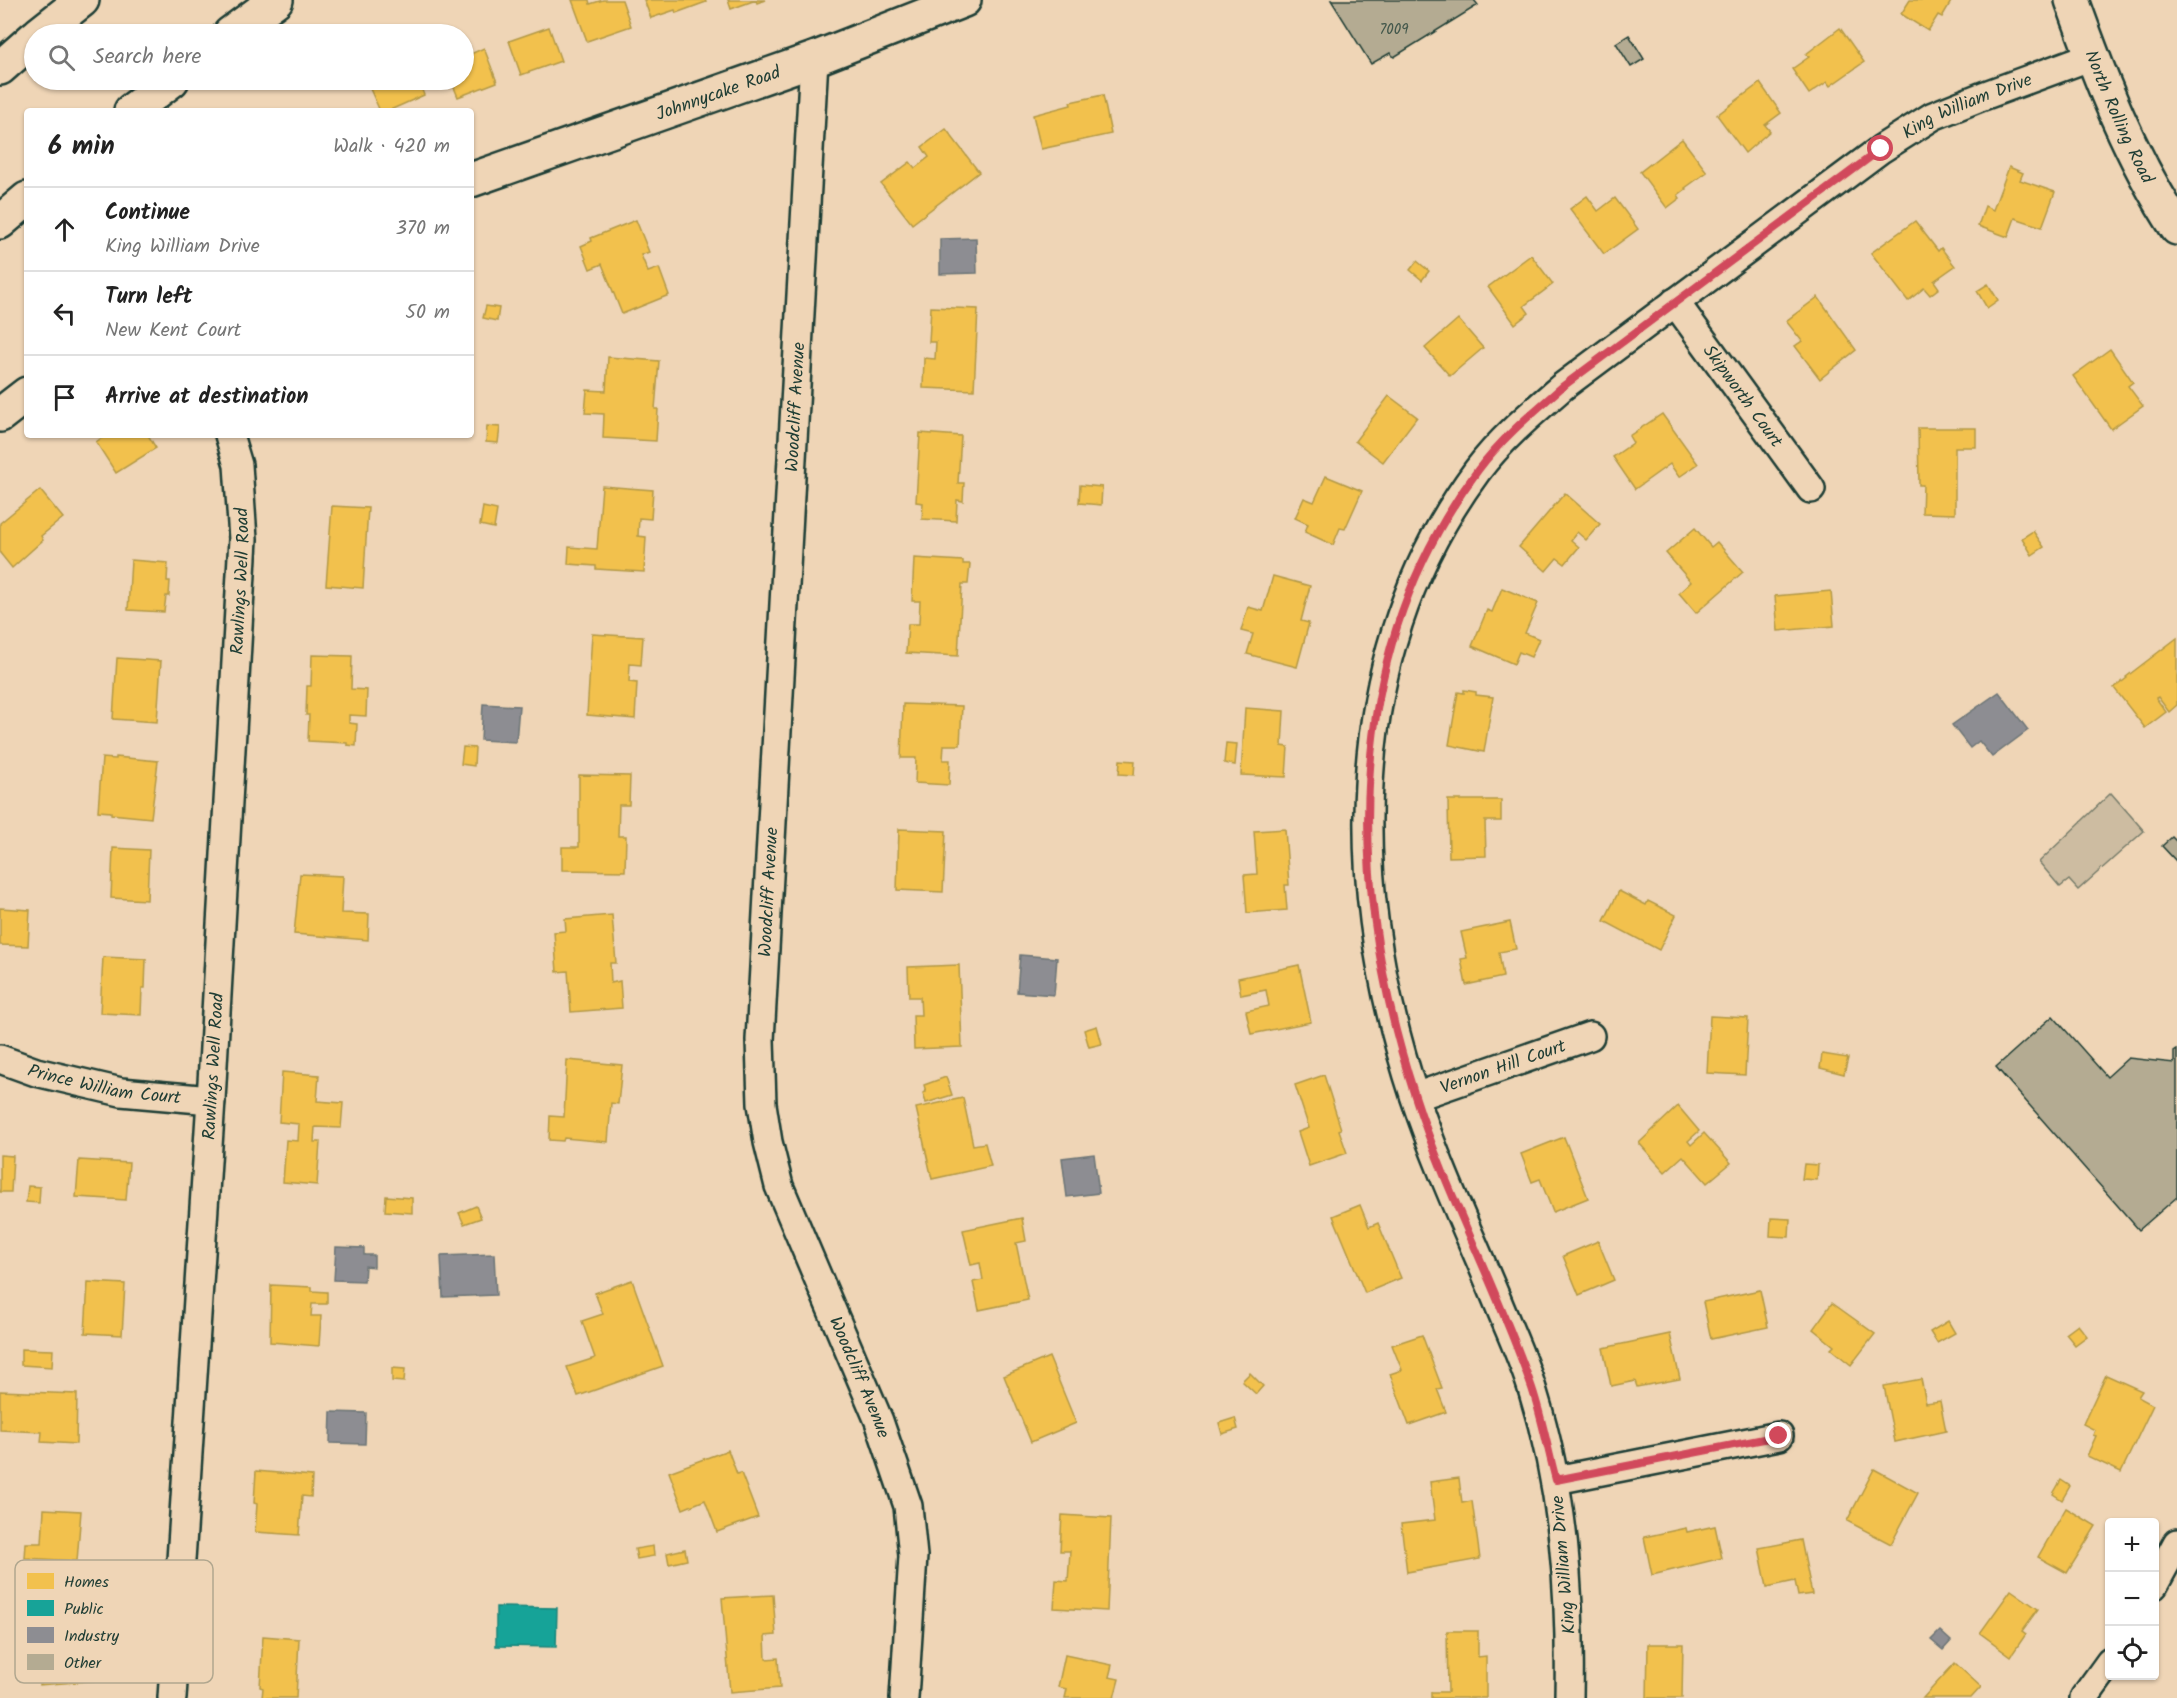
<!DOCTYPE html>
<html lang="en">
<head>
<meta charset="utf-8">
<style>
  body { margin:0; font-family:Kalam,sans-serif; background:#f6f6f6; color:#222 }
  .controls { position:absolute; right:18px; bottom:18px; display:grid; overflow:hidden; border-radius:6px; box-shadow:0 2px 4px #0004 }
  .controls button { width:54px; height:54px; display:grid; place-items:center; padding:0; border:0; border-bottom:2px solid #e0e0e0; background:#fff; color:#222; font:30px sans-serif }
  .stop { position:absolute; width:18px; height:18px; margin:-14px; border:4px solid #d1495b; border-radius:50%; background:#fff }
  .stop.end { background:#d1495b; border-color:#fff; box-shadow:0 2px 6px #0008 }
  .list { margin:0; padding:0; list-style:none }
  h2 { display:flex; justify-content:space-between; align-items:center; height:78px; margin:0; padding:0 24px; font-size:26px }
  h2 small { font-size:20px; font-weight:400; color:#767676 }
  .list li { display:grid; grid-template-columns:39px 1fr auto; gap:18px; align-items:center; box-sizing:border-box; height:84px; padding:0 24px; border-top:2px solid #e0e0e0 }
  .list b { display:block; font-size:22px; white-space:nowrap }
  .list p { margin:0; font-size:20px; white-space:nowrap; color:#767676 }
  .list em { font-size:20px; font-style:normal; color:#767676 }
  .icon { flex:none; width:33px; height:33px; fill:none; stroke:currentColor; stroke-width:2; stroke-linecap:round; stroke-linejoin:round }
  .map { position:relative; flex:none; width:2177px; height:1698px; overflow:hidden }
  .search { position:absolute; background:#fff; box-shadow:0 2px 4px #0004; left:24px; top:24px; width:450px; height:66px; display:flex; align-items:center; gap:15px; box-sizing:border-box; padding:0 21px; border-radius:33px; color:#767676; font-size:22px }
  .panel { position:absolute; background:#fff; box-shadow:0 2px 4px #0004; left:24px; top:108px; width:450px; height:330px; border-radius:6px }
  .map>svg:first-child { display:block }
  .green { fill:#cdbca1; stroke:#767c6a; stroke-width:1.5 }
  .homes { fill:#f2c14e; stroke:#b39946; stroke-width:1.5 }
  .public { fill:#17a398; stroke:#19847a; stroke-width:1.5 }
  .industry { fill:#8d8d92; stroke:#6c7576; stroke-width:1.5 }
  .building { fill:#b4ab92; stroke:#1f3d34; stroke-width:1.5 }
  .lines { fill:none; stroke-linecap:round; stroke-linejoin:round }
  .minor-casing { stroke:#1f3d34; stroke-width:32 }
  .tertiary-casing { stroke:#1f3d34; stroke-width:38 }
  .primary-casing { stroke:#1f3d34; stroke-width:38 }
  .motorway-casing { stroke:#1f3d34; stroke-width:38 }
  .minor { stroke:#efd5b6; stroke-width:27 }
  .tertiary { stroke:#efd5b6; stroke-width:33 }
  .primary { stroke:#efd5b6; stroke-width:33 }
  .motorway { stroke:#efd5b6; stroke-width:33 }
  .route { stroke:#d1495b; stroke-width:8 }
  .labels { text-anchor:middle; stroke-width:6; stroke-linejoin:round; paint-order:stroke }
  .number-label { font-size:15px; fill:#44584c }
  .street-label { font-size:18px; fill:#1f3d34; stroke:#efd5b6 }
  .key { fill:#efd5b6; stroke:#b1a78f; stroke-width:1.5 }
  .key-label { font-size:16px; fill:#1f3d34 }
</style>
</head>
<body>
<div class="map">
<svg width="2177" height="1698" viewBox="0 0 2177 1698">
  <rect width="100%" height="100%" fill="#efd5b6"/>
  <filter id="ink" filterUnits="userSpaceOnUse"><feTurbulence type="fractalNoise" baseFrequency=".0167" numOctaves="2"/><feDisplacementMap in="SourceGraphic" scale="12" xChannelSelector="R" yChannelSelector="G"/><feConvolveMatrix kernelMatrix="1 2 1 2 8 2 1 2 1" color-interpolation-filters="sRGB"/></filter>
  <g filter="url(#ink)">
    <!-- green -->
    <polygon class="green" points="2111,793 2144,831 2078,890 2069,880 2060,887 2039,862"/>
    <!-- homes -->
    <g class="homes">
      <polygon points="572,0 589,0 590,4 603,0 622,0 631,26 587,41"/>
      <polygon points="644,0 705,0 706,2 676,13 675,10 651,18"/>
      <polygon points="728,0 765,0 757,3 756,0 731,9"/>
      <polygon points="1910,0 1952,0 1942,17 1938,15 1928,31 1901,14"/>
      <polygon points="549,27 561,61 521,75 509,41"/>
      <polygon points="1840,28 1864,62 1830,86 1827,82 1809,94 1792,69 1809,57 1806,54"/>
      <polygon points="484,48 497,82 458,97 451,80 464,80 464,57"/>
      <polygon points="366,80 418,80 424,95 388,111 380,111"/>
      <polygon points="1760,83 1781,113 1765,125 1770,131 1745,153 1717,115"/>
      <polygon points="1103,95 1111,134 1041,149 1033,115 1071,105 1070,102"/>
      <polygon points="946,129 979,172 912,224 881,184 910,162 915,168 929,157 922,147"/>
      <polygon points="1682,139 1707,172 1685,188 1686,189 1678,195 1680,198 1667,208 1640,172"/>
      <polygon points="2009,167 2023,173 2020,180 2055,192 2042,227 2015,218 2008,237 1978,226 1985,206 1993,210"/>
      <polygon points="1587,196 1598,211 1615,198 1638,229 1604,254 1570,209"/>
      <polygon points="636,220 649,252 641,255 648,272 659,268 669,295 622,314 602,264 590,269 581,246 592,241 591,238"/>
      <polygon points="1915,221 1938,251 1941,248 1955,266 1934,281 1939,288 1930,295 1924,288 1908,301 1871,253"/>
      <polygon points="1531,255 1553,284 1524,306 1529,313 1515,324 1488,287"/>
      <polygon points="1417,261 1429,271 1422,280 1410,270"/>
      <polygon points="1988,284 1998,300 1987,308 1977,291"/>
      <polygon points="1818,297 1856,350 1820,379 1795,346 1802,341 1786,321"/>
      <polygon points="486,306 499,308 497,321 483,318"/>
      <polygon points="931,307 978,309 974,390 923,388 924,358 935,359 936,342 929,342"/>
      <polygon points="1458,319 1483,348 1450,376 1425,348"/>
      <polygon points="2110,349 2133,382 2128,386 2143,406 2111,429 2073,376"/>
      <polygon points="608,357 659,361 655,409 658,409 656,441 603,438 604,414 585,413 587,390 606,391"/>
      <polygon points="1389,396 1417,417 1383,462 1355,441"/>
      <polygon points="1662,414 1698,464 1679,477 1670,464 1635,489 1613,457 1633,443 1629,436"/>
      <polygon points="487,426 500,427 498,443 486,442"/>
      <polygon points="1918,428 1976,428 1976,447 1955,447 1955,514 1922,513 1923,485 1919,485"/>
      <polygon points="920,433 961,436 958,483 964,483 963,501 957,500 956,521 922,519 923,503 916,502"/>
      <polygon points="106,435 148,435 156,448 116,473 96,442"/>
      <polygon points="1326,476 1362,491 1345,529 1340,528 1333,545 1305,532 1308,524 1295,518 1304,498 1314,502"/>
      <polygon points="1080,485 1102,487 1101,505 1079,503"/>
      <polygon points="602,486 653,490 651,519 639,518 638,536 646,537 644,572 596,569 596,566 568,564 569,547 597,549"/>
      <polygon points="40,490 63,518 41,536 43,540 12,568 0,553 0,523"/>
      <polygon points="1565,493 1600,524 1586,540 1577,532 1571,540 1579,547 1565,564 1557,558 1546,571 1519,547"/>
      <polygon points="332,506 368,508 363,588 326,585"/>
      <polygon points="483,507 497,510 494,528 480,525"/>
      <polygon points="1695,528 1711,547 1717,542 1743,572 1696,613 1679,593 1691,582 1666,553"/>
      <polygon points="2033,531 2044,547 2032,555 2022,538"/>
      <polygon points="914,558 963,561 963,564 970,564 968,584 962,584 958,656 906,653 908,624 919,624 920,601 912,601"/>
      <polygon points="131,560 168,563 167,581 170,581 169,596 166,596 164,612 128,610"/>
      <polygon points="1273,576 1310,586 1301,621 1309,623 1297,667 1247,654 1253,634 1241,631 1248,607 1263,611"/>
      <polygon points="1502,588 1538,603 1525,633 1539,639 1531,657 1519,652 1514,664 1472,646 1487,610 1492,612"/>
      <polygon points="1831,591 1834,626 1778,631 1775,596"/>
      <polygon points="592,634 643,637 641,665 630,664 629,682 637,683 635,719 587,715"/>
      <polygon points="2177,638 2177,705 2169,712 2158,697 2156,698 2166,712 2145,728 2114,688 2127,678 2126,677"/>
      <polygon points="312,655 352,656 351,689 367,690 366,716 349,715 349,723 357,724 356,746 347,745 347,743 308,741 309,715 306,715 307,686 311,686"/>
      <polygon points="117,658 161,661 157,722 113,719"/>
      <polygon points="1464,690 1476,692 1476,695 1493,697 1484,752 1449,745 1458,692 1464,693"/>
      <polygon points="903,704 962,706 960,745 944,745 943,760 950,760 949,785 915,783 916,758 901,758"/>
      <polygon points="1245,708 1284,711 1282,746 1288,747 1286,777 1241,775"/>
      <polygon points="1226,743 1237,744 1235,765 1224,763"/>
      <polygon points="463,747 475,748 474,766 461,764"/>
      <polygon points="116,757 158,761 151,818 111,814 111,812 98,811 102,758 116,759"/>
      <polygon points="1120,760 1135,761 1134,775 1119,774"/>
      <polygon points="579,775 630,776 629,805 619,805 618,836 626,836 625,871 562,870 562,847 579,847"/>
      <polygon points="1448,800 1501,800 1501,821 1485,821 1486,856 1449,857"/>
      <polygon points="899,829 946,831 943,892 897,890"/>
      <polygon points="1285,829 1289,885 1285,885 1287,910 1247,913 1244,875 1257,874 1254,831"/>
      <polygon points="113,848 149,850 147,900 111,898"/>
      <polygon points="300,874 343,876 341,913 369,914 368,940 294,934"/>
      <polygon points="1619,891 1646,905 1648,901 1676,915 1659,950 1604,921"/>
      <polygon points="0,908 30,910 28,946 0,945"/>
      <polygon points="612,915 616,963 610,963 611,983 620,981 622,1008 571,1012 568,971 557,972 554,932 566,931 565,919"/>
      <polygon points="1510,922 1516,949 1499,952 1503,977 1466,985 1461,959 1467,958 1461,932"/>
      <polygon points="103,957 146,959 145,988 142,988 141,1015 100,1013"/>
      <polygon points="959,965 962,1047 914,1049 913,1015 921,1015 920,997 909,997 908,967"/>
      <polygon points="1299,965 1311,1022 1251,1034 1246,1011 1269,1006 1266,990 1241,995 1238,978"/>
      <polygon points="1710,1016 1748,1018 1745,1075 1707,1073"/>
      <polygon points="1097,1026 1102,1044 1089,1047 1084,1030"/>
      <polygon points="1822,1054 1848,1058 1844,1074 1820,1068"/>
      <polygon points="567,1060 622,1065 618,1104 611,1103 608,1142 564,1138 563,1141 549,1140 550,1116 564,1117"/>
      <polygon points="282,1072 319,1075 317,1101 343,1103 341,1128 315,1127 314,1142 320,1142 317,1185 283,1182 286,1140 298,1141 299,1124 279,1122"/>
      <polygon points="1324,1075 1341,1129 1339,1130 1347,1153 1309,1166 1298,1132 1309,1128 1295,1085"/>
      <polygon points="946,1077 952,1095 926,1103 923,1093 926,1092 924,1085"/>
      <polygon points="963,1098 973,1145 985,1143 991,1166 932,1179 916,1108"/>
      <polygon points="1678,1106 1699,1131 1688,1141 1691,1145 1704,1133 1731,1163 1707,1183 1683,1156 1665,1172 1639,1143"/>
      <polygon points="1564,1137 1588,1198 1553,1212 1540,1179 1532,1182 1521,1154"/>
      <polygon points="0,1155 13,1156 11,1192 0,1192"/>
      <polygon points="79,1160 129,1163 126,1200 76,1197"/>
      <polygon points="1804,1164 1818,1165 1817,1180 1802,1179"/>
      <polygon points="28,1186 40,1187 39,1203 26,1202"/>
      <polygon points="386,1196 412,1198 412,1213 385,1211"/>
      <polygon points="1360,1205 1369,1227 1378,1223 1401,1278 1365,1293 1333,1216"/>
      <polygon points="476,1206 481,1218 464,1224 459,1213"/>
      <polygon points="1022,1218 1026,1241 1016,1243 1028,1300 979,1310 973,1282 983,1280 980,1263 971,1265 963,1230"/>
      <polygon points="1771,1218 1790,1219 1789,1237 1770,1236"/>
      <polygon points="1598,1241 1614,1280 1579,1295 1563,1256"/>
      <polygon points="632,1280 663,1366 578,1396 567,1367 595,1358 582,1321 603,1314 595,1293"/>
      <polygon points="88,1282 125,1284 122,1335 85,1333"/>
      <polygon points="271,1285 312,1287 312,1291 327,1292 327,1304 312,1304 311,1316 321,1316 319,1346 270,1342"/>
      <polygon points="1760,1290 1768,1327 1711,1339 1703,1302"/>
      <polygon points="1832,1303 1875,1334 1851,1365 1831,1349 1834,1346 1813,1329"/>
      <polygon points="1948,1321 1955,1333 1937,1343 1930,1332"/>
      <polygon points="2078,1325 2087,1336 2075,1345 2066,1334"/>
      <polygon points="1670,1334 1680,1379 1637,1387 1635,1381 1611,1386 1603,1348"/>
      <polygon points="1422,1335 1442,1388 1437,1389 1446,1412 1409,1425 1390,1374 1402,1370 1392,1345"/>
      <polygon points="21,1349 53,1350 52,1367 21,1365"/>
      <polygon points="1049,1357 1076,1423 1031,1442 1004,1376"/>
      <polygon points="392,1368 405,1369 404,1382 392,1381"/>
      <polygon points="1250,1373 1263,1386 1256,1394 1242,1381"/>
      <polygon points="2106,1375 2142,1391 2138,1397 2153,1405 2121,1472 2087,1456 2096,1436 2093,1435 2095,1430 2083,1424"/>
      <polygon points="1921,1379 1926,1403 1940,1401 1946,1431 1895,1442 1884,1386"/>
      <polygon points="0,1391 77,1394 76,1444 41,1442 42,1432 0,1430"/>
      <polygon points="1235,1418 1238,1429 1222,1434 1219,1423"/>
      <polygon points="728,1450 737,1474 741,1473 758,1517 717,1532 705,1500 683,1509 669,1472"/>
      <polygon points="1874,1469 1918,1493 1891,1544 1847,1521"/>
      <polygon points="256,1471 312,1476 311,1497 302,1496 299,1535 255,1532 257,1504 254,1503"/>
      <polygon points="1459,1478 1462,1503 1472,1501 1480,1559 1407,1572 1401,1524 1435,1520 1430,1482"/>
      <polygon points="2061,1480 2070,1486 2062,1500 2053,1494"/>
      <polygon points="2066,1508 2096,1526 2067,1573 2038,1557"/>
      <polygon points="44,1509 81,1511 77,1561 25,1558 26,1543 42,1543"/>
      <polygon points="1062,1515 1111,1518 1107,1611 1054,1608 1056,1580 1068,1581 1070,1551 1060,1551"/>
      <polygon points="1715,1526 1722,1558 1652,1575 1644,1537 1686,1528 1687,1532"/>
      <polygon points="1801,1540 1812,1594 1798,1596 1795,1581 1767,1587 1759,1548"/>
      <polygon points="653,1546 654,1556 637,1559 635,1549"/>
      <polygon points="685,1549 687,1560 669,1564 667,1553"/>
      <polygon points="2011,1590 2038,1609 2022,1631 2026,1634 2011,1656 1980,1633"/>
      <polygon points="773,1595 776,1635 765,1636 766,1659 778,1658 780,1688 730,1692 722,1598"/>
      <polygon points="59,1627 60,1639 97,1636 100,1680 39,1685 36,1629"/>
      <polygon points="1447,1631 1478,1631 1478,1657 1486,1656 1486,1698 1431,1698 1431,1692 1448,1692"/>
      <polygon points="263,1636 299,1639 296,1698 262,1698 263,1688 260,1687"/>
      <polygon points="1648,1644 1683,1644 1682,1698 1647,1698"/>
      <polygon points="1065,1655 1112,1665 1109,1677 1119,1679 1114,1698 1065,1698 1067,1689 1058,1687"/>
      <polygon points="1955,1663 1981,1687 1971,1698 1923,1698"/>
    </g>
    <!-- public -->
    <polygon class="public" points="496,1607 557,1608 556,1647 496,1646"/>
    <!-- industry -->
    <g class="industry">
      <polygon points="976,238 977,273 940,274 940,239"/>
      <polygon points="1999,692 2028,730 1992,757 1979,741 1970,748 1952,725"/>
      <polygon points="483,704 519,706 516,742 481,740"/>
      <polygon points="1020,955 1057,958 1054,995 1017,992"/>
      <polygon points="1094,1154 1099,1193 1067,1197 1062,1158"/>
      <polygon points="336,1247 364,1248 364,1255 374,1255 374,1267 365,1266 364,1281 334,1280"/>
      <polygon points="494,1254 496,1295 443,1297 441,1256"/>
      <polygon points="331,1412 366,1413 365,1444 330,1443"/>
      <polygon points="1940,1631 1951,1641 1943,1650 1931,1640"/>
    </g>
    <!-- building -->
    <g class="building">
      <polygon points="1331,0 1474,0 1478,5 1394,57 1390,53 1371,64"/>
      <polygon points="1629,35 1644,59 1631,67 1616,43"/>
      <polygon points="2172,837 2177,842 2177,862 2162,846"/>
      <polygon points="2053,1016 2107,1077 2128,1058 2174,1063 2174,1052 2177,1050 2177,1197 2139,1230 1996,1067"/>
    </g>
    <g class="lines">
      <!-- minor casing -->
      <g class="minor-casing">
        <g id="minor">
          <path id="s1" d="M814 59 760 1040 762 1104 768 1142 779 1186 879 1421 908 1506 913 1556 904 1698"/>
          <path id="s2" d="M1675 302 1811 489"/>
          <path id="s3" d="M0 1059 36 1072 121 1092 211 1100"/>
          <path id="s4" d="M1415 1097 1590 1036"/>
          <polyline points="1556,1480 1779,1436"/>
          <polyline points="2154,1585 2177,1543"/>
          <path id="s5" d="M172 1698 211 1100 243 539 238 465 229 435"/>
          <path id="s6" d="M1569 1698C1571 1594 1564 1492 1533 1392 1524 1361 1509 1330 1497 1300 1469 1233 1438 1167 1415 1098 1346 889 1342 654 1477 471 1501 439 1532 413 1562 387L1881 149 1933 116 1983 96 2092 56"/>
          <polyline points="2084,1698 2110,1662"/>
        </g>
      </g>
      <!-- tertiary casing -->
      <g class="tertiary-casing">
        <g id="tertiary">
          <path id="s7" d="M471 180 814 59 964 0"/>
          <polyline points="0,415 27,394"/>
        </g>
      </g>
      <!-- primary casing -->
      <g class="primary-casing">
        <g id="primary">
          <path id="s8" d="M2072 0C2100 79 2131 158 2177 228"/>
        </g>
      </g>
      <!-- motorway casing -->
      <g class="motorway-casing">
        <g id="motorway">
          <polyline points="39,34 82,0"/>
          <polyline points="230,34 276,0"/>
          <polyline points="0,68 34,38"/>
          <polyline points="131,111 172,80"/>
          <polyline points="0,222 27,199"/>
        </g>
      </g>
      <!-- minor -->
      <use href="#minor" class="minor"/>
      <!-- tertiary -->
      <use href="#tertiary" class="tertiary"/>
      <!-- primary -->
      <use href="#primary" class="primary"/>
      <!-- motorway -->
      <use href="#motorway" class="motorway"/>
    </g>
  </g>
  <g class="lines" filter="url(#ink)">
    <!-- route -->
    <path class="route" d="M1779 1436 1556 1480C1548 1450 1542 1418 1532 1388 1498 1289 1447 1196 1415 1096 1347 887 1341 653 1478 470 1502 438 1532 413 1562 387L1881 149"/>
  </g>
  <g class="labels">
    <!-- number labels -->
    <g class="number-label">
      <text x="1394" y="34">7009</text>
    </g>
    <!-- street labels -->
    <g class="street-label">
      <text dy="6" stroke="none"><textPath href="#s7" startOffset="262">Johnnycake Road</textPath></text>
      <text dy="6" stroke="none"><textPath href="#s6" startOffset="1896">King William Drive</textPath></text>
      <text dy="6" stroke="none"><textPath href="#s8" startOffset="126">North Rolling Road</textPath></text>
      <text dy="6" stroke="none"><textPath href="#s2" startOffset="116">Skipworth Court</textPath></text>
      <text transform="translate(795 407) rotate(-87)" y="6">Woodcliff Avenue</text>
      <text dy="6" stroke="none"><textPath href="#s5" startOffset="1119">Rawlings Well Road</textPath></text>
      <text transform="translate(768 892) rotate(-87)" y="6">Woodcliff Avenue</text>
      <text dy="6" stroke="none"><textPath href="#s5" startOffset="633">Rawlings Well Road</textPath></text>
      <text dy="6" stroke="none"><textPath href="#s4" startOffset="93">Vernon Hill Court</textPath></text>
      <text dy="6" stroke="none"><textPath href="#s3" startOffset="108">Prince William Court</textPath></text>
      <text dy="6" stroke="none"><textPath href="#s1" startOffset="1338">Woodcliff Avenue</textPath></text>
      <text transform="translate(1563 1565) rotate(-95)" y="6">King William Drive</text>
    </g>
  </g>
  <!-- legend -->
  <rect x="15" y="1560" width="198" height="123" rx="9" class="key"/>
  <rect x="27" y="1573" width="27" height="16" fill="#f2c14e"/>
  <rect x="27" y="1600" width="27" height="16" fill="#17a398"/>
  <rect x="27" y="1627" width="27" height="16" fill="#8d8d92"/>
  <rect x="27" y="1654" width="27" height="16" fill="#b4ab92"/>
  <g class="key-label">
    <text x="64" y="1587">Homes</text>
    <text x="64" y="1614">Public</text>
    <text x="64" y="1641">Industry</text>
    <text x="64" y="1668">Other</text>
  </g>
</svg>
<div class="controls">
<button>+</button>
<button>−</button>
<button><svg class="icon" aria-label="locate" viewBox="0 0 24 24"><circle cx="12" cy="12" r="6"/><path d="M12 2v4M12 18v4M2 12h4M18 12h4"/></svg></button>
</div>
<div class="stop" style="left:1881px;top:149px"></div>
<div class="stop end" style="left:1779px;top:1436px"></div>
<div class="search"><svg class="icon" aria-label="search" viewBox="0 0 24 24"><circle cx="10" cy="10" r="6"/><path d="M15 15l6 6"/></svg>Search here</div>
<section class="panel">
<h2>6 min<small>Walk · 420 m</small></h2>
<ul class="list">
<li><svg class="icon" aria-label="ahead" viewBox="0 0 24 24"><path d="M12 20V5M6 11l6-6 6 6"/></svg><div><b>Continue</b><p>King William Drive</p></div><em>370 m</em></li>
<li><svg class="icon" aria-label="left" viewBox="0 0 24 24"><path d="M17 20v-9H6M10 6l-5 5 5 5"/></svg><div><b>Turn left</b><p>New Kent Court</p></div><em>50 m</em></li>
<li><svg class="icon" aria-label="arrive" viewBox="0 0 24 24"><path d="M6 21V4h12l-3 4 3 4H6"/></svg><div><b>Arrive at destination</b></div></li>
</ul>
</section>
</div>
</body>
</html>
